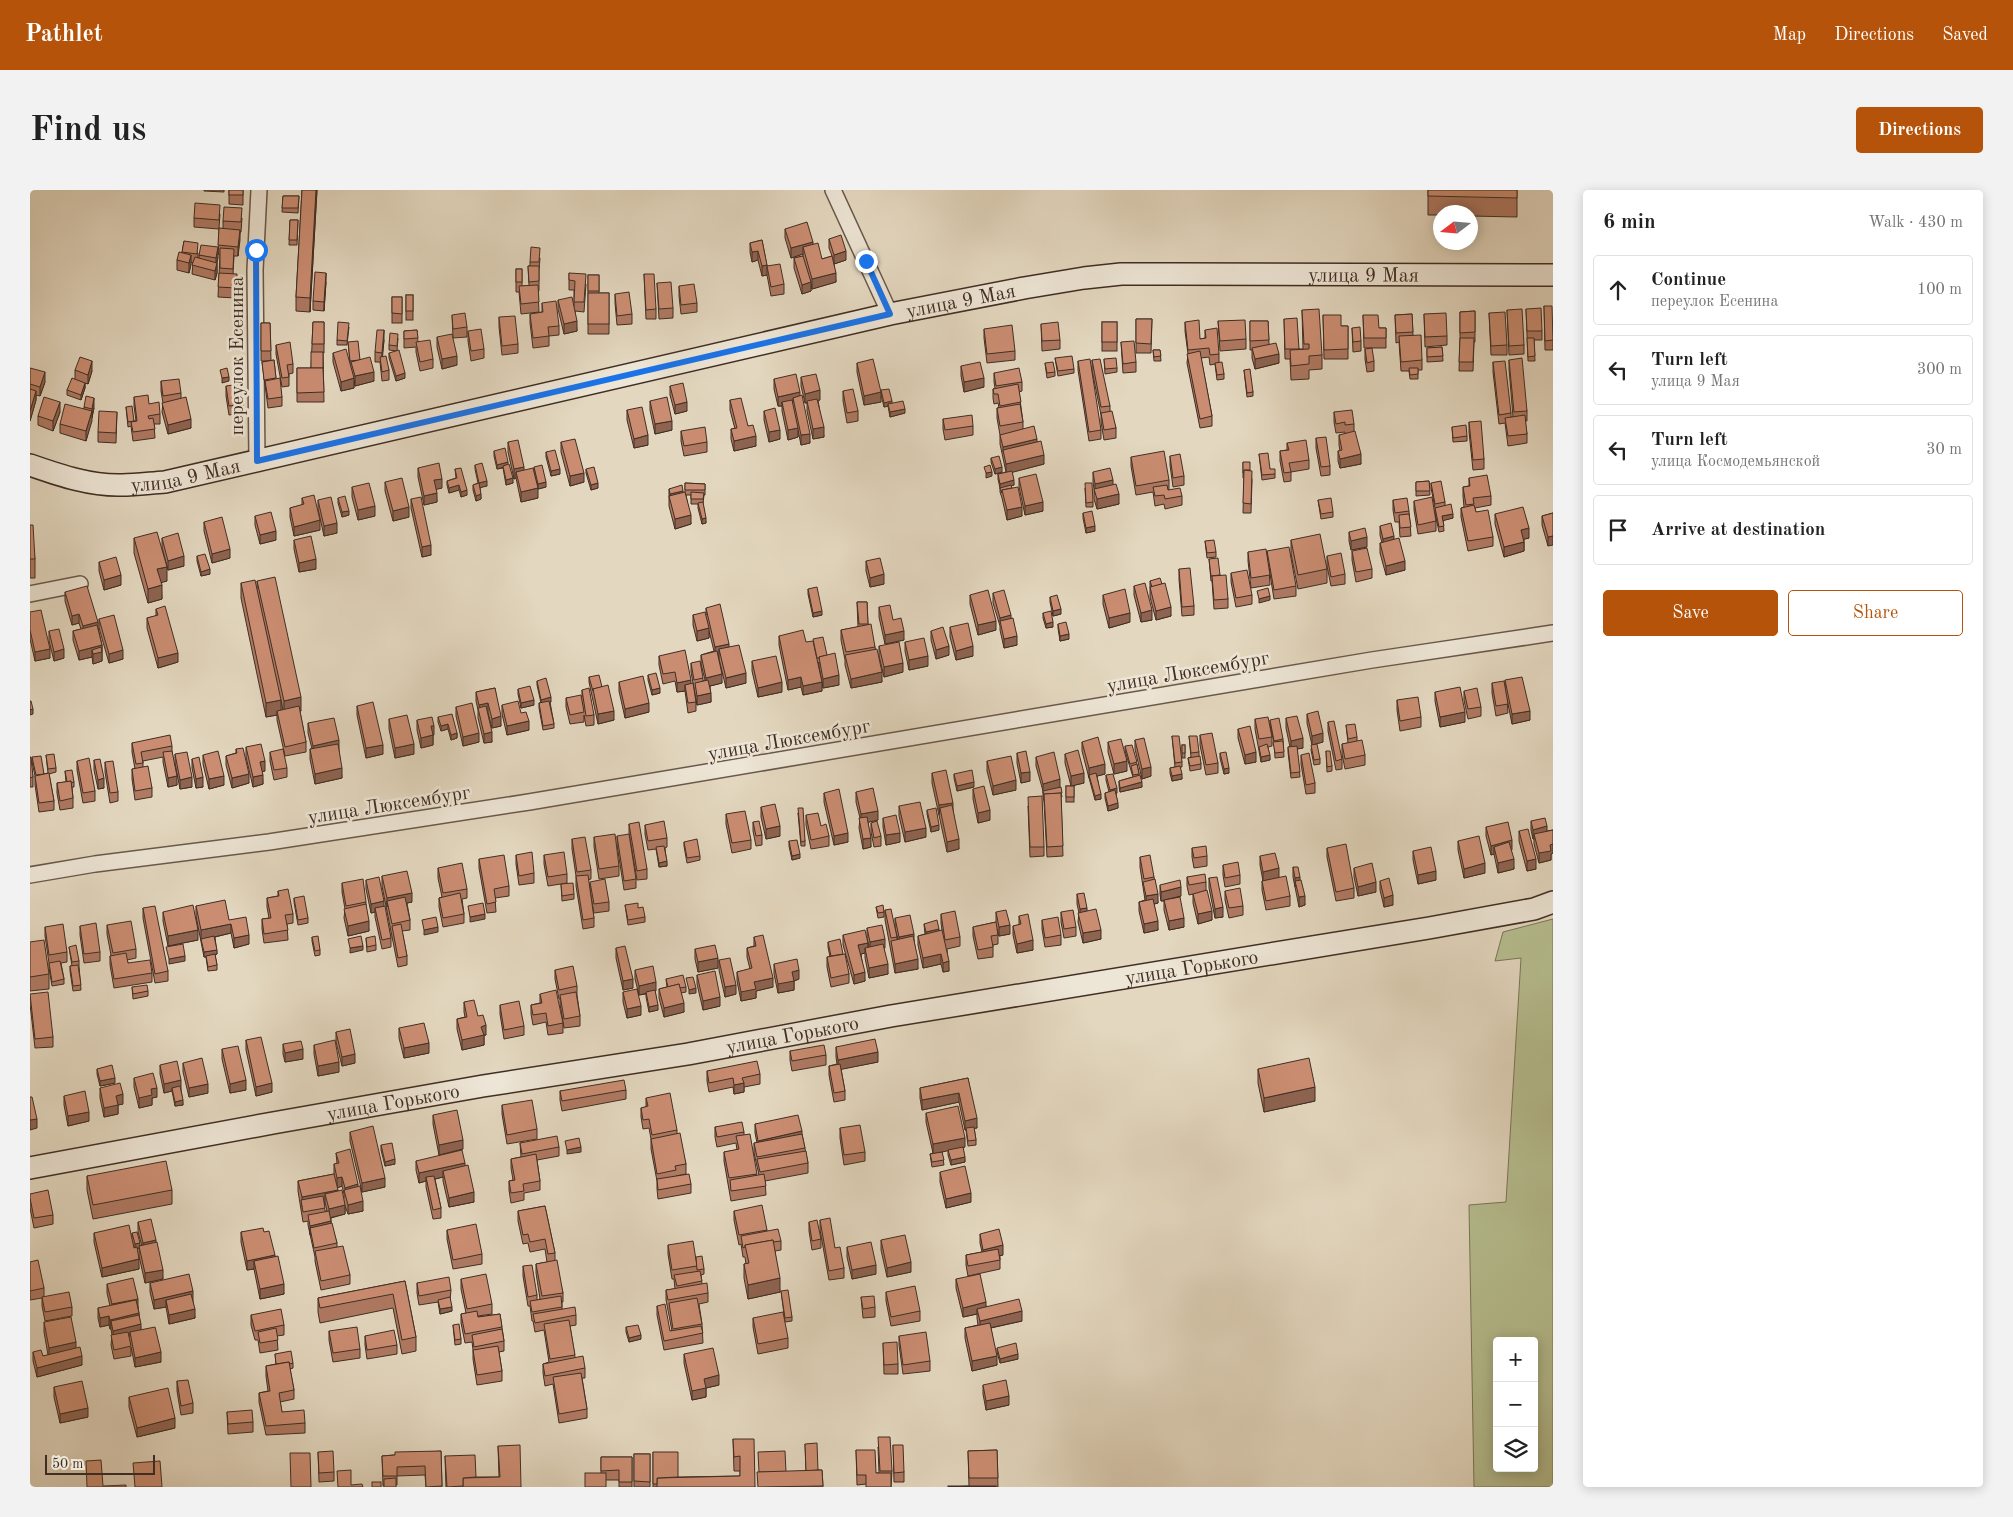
<!DOCTYPE html>
<html lang="en">
<head>
<meta charset="utf-8">
<style>
  body { margin:0; font-family:"Old Standard TT",serif; background:#f2f2f2; color:#222 }
  .controls { position:absolute; right:15px; bottom:15px; display:grid; overflow:hidden; border-radius:5px; box-shadow:0 2px 12px #0003 }
  .controls button { width:45px; height:45px; display:grid; place-items:center; padding:0; border:0; border-bottom:1px solid #e0e0e0; background:#fff; color:#222; font:25px sans-serif }
  .compass { position:absolute; left:1403px; top:15px; width:45px; height:45px; border-radius:50%; background:#fff; box-shadow:0 2px 12px #0003; rotate:254deg }
  .scale { position:absolute; left:15px; bottom:12px; width:110px; box-sizing:border-box; padding-left:5px; border:2px solid #402e24; border-top:0; font-size:14px; line-height:18px; white-space:nowrap; color:#402e24; -webkit-text-stroke:4px #ede5d5; paint-order:stroke }
  .stop { position:absolute; width:15px; height:15px; margin:-11px; border:4px solid #1a73e8; border-radius:50%; background:#fff }
  .stop.end { background:#1a73e8; border-color:#fff; box-shadow:0 1px 5px #0008 }
  .list { margin:0; padding:0; list-style:none }
  h2 { display:flex; justify-content:space-between; align-items:center; height:65px; margin:0; padding:0 20px; font-size:21px }
  h2 small { font-size:16px; font-weight:400; color:#767676 }
  .list li { display:grid; grid-template-columns:32px 1fr auto; gap:15px; align-items:center; box-sizing:border-box; height:70px; margin:0 10px 10px; padding:0 10px; border:1px solid #e0e0e0; border-radius:5px }
  .list b { display:block; font-size:19px; white-space:nowrap }
  .list p { margin:0; font-size:16px; white-space:nowrap; color:#767676 }
  .list em { font-size:16px; font-style:normal; color:#767676 }
  .actions { display:flex; gap:10px; padding:15px 20px }
  .actions a { flex:1; padding:11px 0; border:1px solid #b45309; border-radius:5px; text-align:center; font-size:18px; color:#b45309 }
  .actions .main { background:#b45309; color:#fff }
  .icon { flex:none; width:28px; height:28px; fill:none; stroke:currentColor; stroke-width:2; stroke-linecap:round; stroke-linejoin:round }
  .map { position:relative; flex:none; width:1523px; height:1297px; overflow:hidden; border-radius:5px }
  header { display:flex; align-items:center; gap:30px; box-sizing:border-box; height:70px; padding:0 25px; background:#b45309; color:#fff }
  header strong { font-size:24px }
  nav { display:flex; gap:28px; margin-inline-start:auto; font-size:18px }
  .intro { display:flex; align-items:center; justify-content:space-between; box-sizing:border-box; height:120px; padding:0 30px }
  h1 { margin:0; font-size:35px }
  .button { padding:12px 22px; border-radius:5px; background:#b45309; color:#fff; font-size:18px; font-weight:700 }
  main { display:flex; gap:30px; padding:0 30px }
  aside { flex:1; background:#fff; border-radius:5px; box-shadow:0 2px 12px #0003 }
  .map>svg:first-child { display:block }
  .green { fill:#b6be90; stroke:#7b765a; fill-rule:evenodd }
  .lines { fill:none; stroke-linecap:round; stroke-linejoin:round }
  .street-casing { stroke:#69584b; stroke-width:18 }
  .secondary-casing { stroke:#402e24; stroke-width:24 }
  .street { stroke:#ede5d5; stroke-width:15 }
  .secondary { stroke:#ede5d5; stroke-width:21 }
  .wall { fill:#af7962; stroke:#402e24; fill-rule:evenodd }
  .shaded-wall { fill:#8e6350; stroke:#402e24 }
  .building { fill:#cb8d72; stroke:#402e24 }
  .route { stroke:#1a73e8; stroke-width:6 }
  .labels { text-anchor:middle; stroke-width:5; stroke-linejoin:round; paint-order:stroke }
  .street-label { font-size:20px; fill:#402e24; stroke:#ede5d5 }
</style>
</head>
<body>
<header>
<strong>Pathlet</strong>
<nav><a>Map</a><a>Directions</a><a>Saved</a></nav>
</header>
<div class="intro"><h1>Find us</h1><a class="button">Directions</a></div>
<main>
<div class="map">
<svg width="1523" height="1297" viewBox="0 0 1523 1297">
  <rect width="100%" height="100%" fill="#e3d7bf"/>
  <filter id="stains"><feTurbulence type="fractalNoise" baseFrequency=".004" numOctaves="4"/><feColorMatrix values="0 0 0 0 .2 0 0 0 0 .09 0 0 0 0 .02 0 0 0 .5 -.17"/></filter>
  <radialGradient id="worn" r=".72"><stop offset=".6" stop-color="#630" stop-opacity="0"/><stop offset="1" stop-color="#630" stop-opacity=".3"/></radialGradient>
  <!-- green -->
  <path class="green" d="M1523 729V1297H1444L1439 1015 1476 1012 1491 768 1465 771 1473 742ZM1467 1151H1504V1278H1467Z"/>
  <g class="lines">
    <!-- street casing -->
    <g class="street-casing">
      <g id="street">
        <polyline points="803,0 860,124"/>
        <polyline points="227,271 225,80 229,0"/>
        <polyline points="0,404 50,394"/>
        <polyline points="0,685 65,674 239,652 499,612 1342,470 1523,443"/>
      </g>
    </g>
    <!-- secondary casing -->
    <g class="secondary-casing">
      <g id="secondary">
        <path id="s1" d="M0 275C29 285 60 296 92 295 106 295 120 293 135 292L860 124 994 98 1054 88 1091 84H1143L1523 85"/>
        <path id="s2" d="M0 978 243 933 453 896 658 864 861 826 1399 738 1504 719 1523 712"/>
      </g>
    </g>
    <!-- street -->
    <use href="#street" class="street"/>
    <!-- secondary -->
    <use href="#secondary" class="secondary"/>
  </g>
  <!-- wall -->
  <g class="wall">
    <polygon points="174,0 194,0 194,2 174,1"/>
    <polygon points="199,0 213,0 213,15 199,14"/>
    <polygon points="272,0 287,0 280,122 266,121 266,107"/>
    <polygon points="1398,0 1487,0 1487,27 1440,26 1440,22 1410,22 1410,25 1398,25"/>
    <polygon points="253,6 269,6 268,23 252,22"/>
    <polygon points="190,24 189,38 193,39 193,31 212,28 211,42 210,42 208,66 204,66 203,84 207,94 206,108 188,107 190,65 188,64 189,39 164,37 164,28"/>
    <polygon points="260,30 268,30 267,55 259,55"/>
    <polygon points="755,39 783,54 792,69 802,66 799,58 799,49 816,70 804,74 806,92 782,99 781,94 781,101 772,104 764,78 764,68 773,66 773,64 761,68 755,48"/>
    <polygon points="732,50 737,76 754,94 754,104 741,106 737,85 732,86 728,70 722,72 720,62 720,53"/>
    <polygon points="154,51 168,63 168,68 169,69 169,65 188,67 187,73 187,83 185,90 162,84 163,73 161,72 159,83 147,80 147,70 152,63"/>
    <polygon points="510,68 509,81 509,101 508,101 509,122 491,124 489,102 486,102 486,79 492,79 492,96 499,96 498,76 500,76 500,72"/>
    <polygon points="539,83 556,94 554,122 545,121 547,141 534,144 528,119 528,110 544,117 544,100 539,100"/>
    <polygon points="614,84 626,119 626,129 616,129"/>
    <polygon points="558,85 569,85 569,103 579,103 579,144 558,144"/>
    <polygon points="296,92 294,121 283,120 283,111"/>
    <polygon points="627,93 643,118 643,128 629,129"/>
    <polygon points="649,96 667,113 667,122 651,124 649,106"/>
    <polygon points="585,104 602,124 602,134 587,135 585,113"/>
    <rect x="376" y="105" width="7" height="25"/>
    <rect x="362" y="107" width="10" height="26"/>
    <polygon points="512,113 529,136 529,145 519,146 519,156 503,158 500,133 500,124 512,122"/>
    <polygon points="1514,116 1523,140 1523,160 1515,160"/>
    <polygon points="1496,119 1512,141 1512,150 1504,150 1505,171 1498,171"/>
    <polygon points="1272,120 1292,165 1292,179 1279,180 1279,189 1261,190 1260,169 1255,169 1254,129 1269,159 1273,159"/>
    <polygon points="1477,120 1494,155 1494,164 1479,165"/>
    <polygon points="1445,121 1445,152 1444,152 1443,181 1429,181 1430,148 1430,122"/>
    <polygon points="1459,123 1477,155 1477,165 1461,165"/>
    <polygon points="1382,124 1383,145 1392,170 1392,180 1388,180 1388,189 1380,189 1379,181 1371,181 1369,152 1366,153 1365,125"/>
    <polygon points="1394,124 1417,146 1417,155 1395,157"/>
    <polygon points="422,125 437,137 437,147 423,148"/>
    <polygon points="1293,125 1311,136 1318,136 1318,169 1294,169"/>
    <polygon points="1333,125 1349,138 1356,138 1356,158 1334,158"/>
    <polygon points="469,127 488,154 488,163 472,165 469,137"/>
    <polygon points="1106,129 1122,129 1121,163 1106,163"/>
    <polygon points="1188,131 1216,149 1216,159 1190,161"/>
    <polygon points="1220,131 1238,131 1239,154 1249,173 1225,179 1222,168 1222,160 1220,160"/>
    <polygon points="283,132 294,132 294,163 293,163 294,212 267,212 267,178 281,178"/>
    <rect x="1072" y="132" width="15" height="29"/>
    <polygon points="1155,132 1170,149 1175,148 1175,140 1189,164 1189,172 1194,184 1194,189 1187,190 1185,174 1180,175 1179,167 1171,168 1182,226 1182,236 1170,238 1157,173 1158,164 1155,141"/>
    <polygon points="231,133 240,133 241,171 231,171"/>
    <polygon points="1011,134 1030,150 1030,159 1012,161"/>
    <polygon points="319,137 317,155 307,155 307,150"/>
    <polygon points="1322,138 1331,151 1331,161 1323,162"/>
    <polygon points="954,139 985,161 985,170 957,173 954,148"/>
    <polygon points="387,140 388,152 403,169 403,178 390,181 386,162 386,157 374,158 374,141"/>
    <polygon points="438,141 454,159 454,168 441,171 438,151"/>
    <polygon points="407,147 427,175 412,179 407,157"/>
    <polygon points="368,148 367,161 359,160 359,155"/>
    <polygon points="354,150 352,167 359,180 359,190 352,191 350,172 345,172 345,162"/>
    <polygon points="318,152 344,191 325,196 324,190 324,198 311,201 303,172 303,163 320,173"/>
    <polygon points="1091,152 1106,172 1106,182 1093,183"/>
    <polygon points="246,155 263,174 263,183 259,184 259,196 252,197 246,164"/>
    <polygon points="1412,157 1413,171 1397,172 1397,158"/>
    <polygon points="1335,159 1344,171 1344,181 1337,182 1335,169"/>
    <polygon points="1123,160 1130,160 1131,171 1124,171"/>
    <polygon points="359,163 375,188 366,191 359,168"/>
    <polygon points="1025,168 1044,179 1044,183 1028,186"/>
    <polygon points="1074,169 1087,178 1087,182 1075,184"/>
    <polygon points="244,170 246,189 252,207 252,216 238,218 232,172"/>
    <polygon points="1062,170 1080,216 1080,221 1086,238 1086,248 1074,250 1071,232 1071,225 1062,180"/>
    <polygon points="1479,170 1497,221 1497,231 1495,231 1497,244 1497,253 1478,256 1475,233 1469,234 1463,182 1463,172 1481,223 1481,227 1483,227 1479,179"/>
    <polygon points="1048,171 1071,240 1071,249 1059,251 1048,180"/>
    <polygon points="827,173 851,212 834,215 827,182"/>
    <polygon points="1015,173 1025,182 1025,186 1017,188"/>
    <polygon points="931,176 954,197 934,202 931,186"/>
    <polygon points="0,178 15,192 10,206 6,205 6,210 0,231"/>
    <polygon points="45,180 62,181 58,194 55,193 55,198 51,210 37,205 37,200 45,189"/>
    <polygon points="1214,180 1223,202 1223,206 1217,207"/>
    <polygon points="964,183 992,192 992,201 989,202 993,232 993,239 1007,251 1014,274 982,282 984,295 981,296 992,326 977,330 972,308 970,302 970,298 968,289 968,284 976,282 970,254 970,245 967,228 967,218 969,218 968,213 964,214 963,208 963,199 965,198 964,192"/>
    <polygon points="771,187 790,210 788,210 794,247 783,249 777,221 777,213 775,213 771,196"/>
    <polygon points="744,189 770,206 780,253 771,255 768,240 768,247 758,250 752,221 752,216 748,216 744,199"/>
    <polygon points="131,191 151,203 151,208 161,238 138,244 132,222 133,213 131,201"/>
    <polygon points="196,196 213,214 213,223 199,225 196,206"/>
    <polygon points="640,196 657,221 645,224 640,205"/>
    <polygon points="851,200 862,213 875,223 860,227 858,216 854,217 851,205"/>
    <polygon points="813,201 828,221 828,231 817,233 813,211"/>
    <polygon points="104,207 119,214 130,224 130,234 124,234 125,248 103,251 101,236 98,237 96,217 104,231 106,231 104,216"/>
    <polygon points="700,210 718,236 726,256 704,261 701,249 701,239 705,239 700,220"/>
    <polygon points="620,211 642,240 625,244 620,220"/>
    <polygon points="54,217 64,218 56,251 30,243 30,234 54,219"/>
    <polygon points="597,220 618,255 604,258 597,230"/>
    <polygon points="734,221 750,249 739,252 734,230"/>
    <polygon points="30,222 23,241 8,235 8,226"/>
    <polygon points="87,222 86,253 68,252 68,242"/>
    <polygon points="1304,222 1324,234 1324,242 1331,274 1310,278 1308,271 1308,261 1310,261 1309,255 1309,245 1315,244 1315,242 1306,243 1304,232"/>
    <polygon points="913,229 943,236 943,245 915,250 913,239"/>
    <polygon points="1439,232 1454,269 1454,279 1443,280 1439,242"/>
    <polygon points="1422,237 1437,246 1437,251 1423,252"/>
    <polygon points="651,241 677,252 677,262 654,266 651,251"/>
    <polygon points="1286,248 1300,276 1300,285 1291,286 1286,258"/>
    <polygon points="478,252 494,280 508,308 491,312 486,288 484,289 478,262"/>
    <polygon points="531,252 554,292 540,296 531,262"/>
    <polygon points="1257,253 1279,270 1279,279 1261,282 1261,291 1254,292 1250,271 1250,261 1257,260"/>
    <polygon points="464,261 478,274 483,293 476,295 473,278 467,279 464,266"/>
    <polygon points="516,262 530,284 521,286 516,267"/>
    <polygon points="1229,264 1240,279 1245,284 1245,288 1232,290"/>
    <polygon points="1140,266 1154,286 1154,295 1143,297 1140,275"/>
    <polygon points="1101,267 1139,290 1139,299 1138,300 1152,306 1152,315 1135,319 1134,314 1125,316 1123,302 1106,305 1101,276"/>
    <polygon points="961,268 972,282 965,284 961,272"/>
    <polygon points="1213,272 1220,280 1222,290 1221,323 1213,323 1214,288 1213,288"/>
    <polygon points="445,275 457,296 450,297 451,309 446,311 443,300 443,295 448,293 445,279"/>
    <polygon points="504,277 516,297 508,299 504,282"/>
    <polygon points="388,278 412,298 406,299 407,312 394,315 388,287"/>
    <polygon points="425,279 437,305 431,307 429,300 419,303 417,295 417,291 426,288"/>
    <polygon points="556,279 568,298 561,300 556,283"/>
    <polygon points="1063,282 1083,295 1089,314 1067,319 1064,309 1064,299 1063,292"/>
    <polygon points="989,288 1013,321 995,325 989,297"/>
    <polygon points="1439,288 1461,306 1461,315 1445,318 1446,322 1463,347 1463,356 1438,361 1431,327 1431,318 1434,317 1433,306 1433,297 1439,296"/>
    <polygon points="1399,291 1400,305 1386,306 1386,292"/>
    <polygon points="355,292 379,327 363,331 355,301"/>
    <polygon points="655,293 675,294 675,305 674,305 673,314 676,333 672,334 668,318 668,314 661,314 661,305 656,305 661,334 645,339 639,316 639,299 653,303 655,302"/>
    <polygon points="1401,293 1415,312 1415,316 1423,328 1413,330 1414,341 1409,342 1405,323 1405,318 1401,298"/>
    <polygon points="322,297 345,326 328,330 322,307"/>
    <polygon points="1055,298 1063,312 1063,317 1056,317"/>
    <polygon points="272,308 290,340 264,346 260,327 260,318 272,315"/>
    <polygon points="308,308 319,325 312,327 308,313"/>
    <polygon points="381,309 401,365 392,367 381,318"/>
    <polygon points="288,310 307,343 294,346 288,319"/>
    <polygon points="1288,310 1303,322 1303,327 1291,329"/>
    <polygon points="1363,310 1379,321 1381,346 1370,347 1369,332 1365,332 1363,320"/>
    <polygon points="1384,311 1406,331 1406,341 1388,344 1384,320"/>
    <polygon points="1053,323 1065,341 1056,343 1053,328"/>
    <polygon points="1523,323 1518,356 1512,335 1512,326"/>
    <polygon points="1465,324 1499,348 1494,349 1494,361 1474,367 1465,334"/>
    <polygon points="225,326 246,350 230,354 225,335"/>
    <polygon points="174,332 200,368 182,373 174,341"/>
    <polygon points="0,335 5,369 5,388 0,388"/>
    <polygon points="1350,336 1364,349 1375,380 1356,385 1350,363 1350,353 1352,353 1350,345"/>
    <polygon points="1319,342 1337,357 1321,360 1319,351"/>
    <polygon points="104,348 137,391 131,392 132,409 118,413 104,363"/>
    <polygon points="132,348 154,376 138,380 132,357"/>
    <polygon points="264,350 286,379 269,382 264,359"/>
    <polygon points="1261,350 1297,379 1297,393 1268,399 1261,364"/>
    <polygon points="1175,351 1186,362 1186,367 1177,368"/>
    <polygon points="1237,361 1266,396 1266,406 1244,409 1239,378 1240,395 1221,398 1218,371 1218,362 1237,369"/>
    <polygon points="1322,361 1342,379 1342,388 1326,392 1322,370"/>
    <polygon points="167,366 180,384 171,386 167,371"/>
    <polygon points="1297,366 1315,384 1315,394 1301,396 1297,376"/>
    <polygon points="1179,369 1190,385 1198,409 1198,418 1184,419 1182,391 1181,391"/>
    <polygon points="836,371 854,394 840,397 836,381"/>
    <polygon points="69,372 91,395 74,400 69,381"/>
    <polygon points="1149,379 1164,416 1164,425 1152,426 1149,389"/>
    <polygon points="1201,383 1222,405 1222,414 1206,417 1201,392"/>
    <path d="M227 391 271 521 270 522 276 552V562L255 566 247 530V525L236 527 211 408V393L227 399ZM251 510 253 520H251Z"/>
    <polygon points="1120,391 1132,394 1141,426 1126,430 1120,407"/>
    <polygon points="1104,396 1122,430 1111,432 1104,405"/>
    <polygon points="778,399 792,425 783,427 778,404"/>
    <polygon points="35,402 68,438 72,455 72,471 63,474 62,467 49,470 43,450 43,441 51,439 49,433 42,435 35,411"/>
    <polygon points="963,403 987,455 974,458 970,440 970,436 963,413"/>
    <polygon points="940,405 966,440 948,445 940,414"/>
    <polygon points="1073,405 1100,432 1079,438 1073,414"/>
    <polygon points="1020,407 1031,424 1023,426 1020,412"/>
    <polygon points="827,412 837,412 838,435 845,457 852,492 821,498 815,475 815,470 811,450 811,440 828,437"/>
    <polygon points="849,417 863,430 874,450 855,454 849,427"/>
    <polygon points="676,418 699,457 716,493 696,498 689,469 689,466 688,466 692,493 680,496 681,512 667,515 661,482 661,473 673,488 673,491 675,490 671,474 671,465 684,461 679,441 679,448 667,451 663,435 663,425 676,425"/>
    <polygon points="126,419 148,472 128,478 117,438 117,428 126,426"/>
    <polygon points="0,422 20,468 5,471 0,449"/>
    <polygon points="1013,423 1023,437 1016,438 1013,428"/>
    <polygon points="69,429 93,469 79,473 69,438"/>
    <polygon points="1028,434 1039,449 1030,451 1028,438"/>
    <polygon points="920,437 943,466 926,470 920,447"/>
    <polygon points="19,441 34,468 24,471 19,451"/>
    <polygon points="901,441 919,465 906,469 901,450"/>
    <polygon points="749,446 776,452 797,465 809,495 793,498 789,476 789,472 788,473 792,501 773,505 771,497 758,500 749,455"/>
    <polygon points="875,452 898,476 879,480 875,461"/>
    <polygon points="849,456 873,482 854,487 849,466"/>
    <polygon points="629,466 661,493 666,512 666,521 658,523 655,501 647,502 645,491 633,494 629,475"/>
    <polygon points="722,471 752,502 728,507 722,481"/>
    <polygon points="618,485 630,503 622,505 618,490"/>
    <polygon points="559,487 572,497 584,530 568,534 559,492"/>
    <polygon points="1475,490 1500,530 1482,534 1477,509 1478,523 1466,526 1462,503 1462,493 1475,498"/>
    <polygon points="507,491 521,512 520,512 524,534 524,538 513,540 509,518 509,513 511,513 507,495"/>
    <polygon points="589,492 619,522 595,528 589,501"/>
    <polygon points="465,498 471,536 462,538 458,523 462,552 454,553 448,528 448,520 446,511 446,502"/>
    <polygon points="488,499 504,515 491,518 488,504"/>
    <polygon points="552,500 564,525 564,535 556,536 554,525 554,532 540,534 536,517 536,508 552,507"/>
    <polygon points="1434,501 1451,517 1451,526 1438,529 1434,510"/>
    <polygon points="1405,502 1435,532 1410,537 1405,511"/>
    <polygon points="1367,510 1391,527 1391,537 1370,541 1367,520"/>
    <polygon points="472,515 499,540 477,545 472,524"/>
    <polygon points="327,516 353,564 336,568 327,525"/>
    <polygon points="426,517 449,552 433,556 426,526"/>
    <polygon points="1277,524 1293,552 1285,554 1290,569 1290,574 1284,575 1281,560 1282,555 1277,533"/>
    <polygon points="408,527 427,543 427,548 421,550 418,539 411,541 408,532"/>
    <polygon points="1256,528 1273,558 1267,559 1270,587 1261,588 1258,562 1258,557 1260,557 1256,538"/>
    <polygon points="359,529 384,564 365,568 359,539"/>
    <polygon points="1225,529 1242,547 1242,556 1238,557 1240,570 1231,572 1225,539"/>
    <polygon points="387,530 404,545 403,545 403,555 391,558 387,540"/>
    <polygon points="1240,530 1253,549 1254,567 1245,568 1244,552 1240,535"/>
    <polygon points="1298,532 1312,569 1312,579 1306,580 1298,541"/>
    <polygon points="278,533 309,560 312,588 285,594 280,569 280,559 282,559 278,543"/>
    <polygon points="1316,535 1327,547 1327,551 1335,565 1335,575 1315,579 1312,564 1312,554 1318,553"/>
    <polygon points="1208,539 1226,572 1215,574 1208,548"/>
    <polygon points="1170,545 1188,573 1188,583 1176,585 1170,555"/>
    <polygon points="1142,546 1152,572 1152,577 1150,577 1152,589 1142,591 1140,583 1140,578 1145,577"/>
    <polygon points="1159,546 1169,562 1169,566 1171,574 1171,579 1160,581 1158,568 1161,567"/>
    <polygon points="1105,550 1121,586 1112,589 1105,559"/>
    <polygon points="1052,552 1075,584 1067,586 1071,609 1065,610 1059,588 1052,561"/>
    <polygon points="1078,552 1097,581 1084,584 1078,562"/>
    <polygon points="102,553 142,556 142,561 147,595 138,597 133,572 133,567 113,571 113,577 122,598 122,607 105,610 102,589 102,579 105,579 102,562"/>
    <rect x="1152" y="555" width="3" height="13"/>
    <polygon points="1095,556 1107,574 1112,597 1090,602 1089,596 1089,591 1103,587 1095,561"/>
    <polygon points="216,557 235,581 232,581 233,594 223,597 216,567"/>
    <polygon points="206,559 219,593 202,598 196,575 196,566 206,563"/>
    <polygon points="1296,561 1302,576 1302,581 1297,582"/>
    <polygon points="240,562 257,578 257,587 244,590 240,571"/>
    <polygon points="987,563 1000,591 991,593 987,573"/>
    <polygon points="1190,563 1199,583 1194,584 1190,568"/>
    <polygon points="145,564 162,597 150,599 145,573"/>
    <polygon points="1035,564 1054,593 1041,596 1035,573"/>
    <polygon points="16,565 26,578 26,582 19,584 24,611 24,620 9,622 5,595 5,586 2,572 2,567 14,584 18,583"/>
    <polygon points="173,565 194,595 179,599 173,574"/>
    <polygon points="1271,565 1285,593 1285,603 1276,604 1271,574"/>
    <polygon points="0,567 3,587 3,597 0,597"/>
    <polygon points="1006,567 1030,597 1032,607 1031,608 1033,666 1017,667 1014,612 1013,606 1013,601 1006,576"/>
    <polygon points="162,569 173,597 166,598 162,578"/>
    <polygon points="64,570 74,598 68,599 64,580"/>
    <polygon points="47,571 65,601 65,611 53,613 47,580"/>
    <polygon points="957,571 986,600 963,605 957,581"/>
    <polygon points="75,572 88,602 88,611 80,613 75,582"/>
    <polygon points="35,581 44,592 44,597 42,597 43,608 43,618 30,620 27,603 27,593 36,592"/>
    <polygon points="902,583 923,620 929,659 917,662 902,593"/>
    <polygon points="924,584 944,597 927,601 924,588"/>
    <polygon points="1076,585 1087,603 1086,603 1088,618 1078,621 1075,608 1075,603 1079,602 1076,590"/>
    <rect x="1036" y="596" width="8" height="16"/>
    <polygon points="943,599 960,630 948,633 943,609"/>
    <polygon points="826,602 848,630 838,632 841,657 833,659 829,638 830,628 826,612"/>
    <polygon points="794,603 818,652 804,655 794,612"/>
    <polygon points="869,616 896,647 875,652 869,626"/>
    <polygon points="998,616 1014,657 1014,666 1000,667"/>
    <polygon points="731,617 750,646 736,649 731,627"/>
    <polygon points="897,620 909,640 901,642 897,624"/>
    <polygon points="768,623 775,651 775,656 771,656"/>
    <polygon points="696,624 721,650 721,659 702,663 696,634"/>
    <polygon points="776,625 791,636 799,646 799,656 781,659 776,635"/>
    <polygon points="853,628 870,652 856,655 853,637"/>
    <polygon points="1501,631 1517,641 1523,640 1523,663 1521,664 1521,670 1509,673 1504,654 1504,649 1503,649 1501,640"/>
    <polygon points="723,632 732,645 732,655 726,656 723,641"/>
    <polygon points="841,633 851,646 851,656 844,657 841,642"/>
    <polygon points="599,634 617,679 617,689 607,690 599,643"/>
    <polygon points="615,635 637,648 637,657 635,658 637,676 629,677 626,659 618,660 615,644"/>
    <polygon points="1456,637 1482,660 1481,660 1484,679 1468,683 1464,664 1461,665 1456,646"/>
    <polygon points="1489,641 1506,679 1497,681 1489,651"/>
    <polygon points="587,646 606,689 606,698 594,700 587,655"/>
    <polygon points="564,647 589,676 589,686 569,689 564,657"/>
    <polygon points="542,649 561,680 561,689 558,690 564,728 564,737 553,739 546,696 546,686 542,659"/>
    <polygon points="759,651 770,668 762,670 759,656"/>
    <polygon points="1428,651 1455,683 1434,688 1428,660"/>
    <polygon points="654,652 670,666 670,670 657,673 654,656"/>
    <polygon points="1162,658 1177,666 1177,676 1164,678 1162,667"/>
    <polygon points="1297,658 1324,698 1324,708 1306,711 1297,667"/>
    <polygon points="1383,661 1406,690 1388,694 1383,670"/>
    <polygon points="486,665 504,683 504,693 489,695 486,674"/>
    <polygon points="514,665 537,684 537,693 518,696 514,674"/>
    <polygon points="1230,666 1249,688 1260,706 1260,716 1236,720 1232,700 1232,691 1233,691 1230,675"/>
    <polygon points="1110,667 1124,687 1128,713 1124,714 1128,740 1114,743 1109,721 1109,712 1115,710 1110,677"/>
    <polygon points="449,669 479,696 479,706 465,708 466,722 457,723 449,678"/>
    <polygon points="1193,675 1210,685 1210,694 1195,697 1193,685"/>
    <polygon points="1263,677 1270,690 1275,715 1269,717 1263,687"/>
    <polygon points="408,678 437,699 437,708 432,709 434,724 434,733 413,737 409,717 409,708 412,707 408,688"/>
    <polygon points="1324,678 1346,702 1328,706 1324,687"/>
    <polygon points="352,686 382,712 377,713 380,730 380,740 372,741 377,766 377,775 368,777 352,696"/>
    <polygon points="1157,687 1176,692 1176,701 1182,730 1168,734 1163,713 1163,704 1159,705 1157,696"/>
    <polygon points="1179,688 1193,727 1185,728 1179,698"/>
    <polygon points="336,690 354,716 361,748 361,757 352,759 345,727 345,722 341,723 336,699"/>
    <polygon points="1350,691 1363,715 1354,717 1350,700"/>
    <polygon points="560,692 579,712 579,721 564,723 560,701"/>
    <polygon points="312,693 336,712 336,718 339,741 318,746 314,728 315,719 312,702"/>
    <polygon points="531,694 544,704 544,709 532,711"/>
    <polygon points="1130,695 1151,706 1142,709 1154,737 1139,740 1134,720 1134,711 1131,711 1130,704"/>
    <polygon points="248,701 263,724 263,733 257,734 258,750 234,753 232,739 232,729 239,728 237,717 237,708 248,706"/>
    <polygon points="1195,701 1213,716 1213,725 1199,728 1195,710"/>
    <polygon points="1047,704 1057,721 1071,749 1053,753 1048,732 1049,723 1047,714"/>
    <polygon points="264,708 278,728 278,733 268,735 264,712"/>
    <polygon points="595,715 608,718 615,727 615,732 598,735"/>
    <polygon points="166,716 199,730 219,754 204,758 201,743 185,747 187,764 185,765 187,775 187,780 178,781 176,767 174,767 166,726"/>
    <polygon points="846,717 854,722 854,727 848,728"/>
    <polygon points="113,718 138,781 138,791 125,793 113,728"/>
    <polygon points="855,720 867,747 867,750 868,750 865,738 865,728 884,750 888,779 865,783 855,730"/>
    <polygon points="133,722 168,750 138,756 133,731"/>
    <polygon points="966,722 980,744 969,746 967,739 968,745 968,754 963,755 963,767 948,769 943,746 943,737 966,732"/>
    <polygon points="1031,722 1046,737 1046,746 1034,748 1031,732"/>
    <polygon points="911,724 930,747 930,756 917,759 919,781 913,782 911,774 893,778 888,755 888,746 895,744 894,734 909,741 912,740 911,733"/>
    <polygon points="989,726 1003,760 987,763 983,745 983,736 989,735"/>
    <polygon points="1012,730 1031,745 1031,755 1015,757 1012,739"/>
    <polygon points="77,735 106,759 106,768 97,770 98,773 122,783 122,792 84,798 80,775 80,766 81,765 77,744"/>
    <polygon points="50,736 70,762 70,771 54,773 50,745"/>
    <polygon points="15,737 37,762 37,772 31,773 34,789 34,794 22,796 19,778 19,773 15,746"/>
    <polygon points="837,738 855,758 854,758 858,784 839,788 835,768 835,763 831,764 835,791 824,794 813,755 813,745 838,757 839,757 837,748"/>
    <polygon points="282,747 290,760 290,765 285,766 282,751"/>
    <polygon points="724,747 743,797 726,801 726,808 711,811 707,791 707,782 720,779 717,767 717,758 724,756"/>
    <polygon points="336,748 346,755 346,760 337,762"/>
    <polygon points="0,752 19,784 19,799 0,801"/>
    <polygon points="798,752 813,764 819,784 819,793 801,797 797,777 797,767 800,767 798,757"/>
    <polygon points="39,757 49,771 49,776 51,800 43,801 40,781 40,776 42,776"/>
    <polygon points="586,758 603,798 593,800 586,768"/>
    <polygon points="665,759 688,778 668,782 665,769"/>
    <polygon points="689,770 706,804 695,807 689,780"/>
    <polygon points="744,774 769,789 764,791 764,800 748,803 744,784"/>
    <polygon points="525,780 547,796 547,805 550,826 550,836 534,838 530,814 530,809 529,809 525,789"/>
    <polygon points="605,780 626,801 625,801 628,820 619,822 616,807 616,804 609,805 605,789"/>
    <polygon points="667,785 690,816 673,820 667,794"/>
    <polygon points="636,789 656,797 656,802 651,803 654,822 634,827 629,808 629,799 637,797"/>
    <polygon points="102,797 118,801 118,806 103,809"/>
    <polygon points="593,802 611,825 597,828 593,812"/>
    <polygon points="0,804 23,847 23,857 5,858 0,814"/>
    <polygon points="510,804 533,833 533,843 518,845 516,832 503,835 501,824 501,815 510,813"/>
    <polygon points="434,812 448,826 456,845 454,845 454,855 432,860 427,839 427,829 435,827 434,822"/>
    <polygon points="470,815 494,836 494,845 474,849 470,824"/>
    <polygon points="369,838 399,863 374,868 369,848"/>
    <polygon points="306,842 325,873 312,876 306,852"/>
    <polygon points="216,850 242,902 226,906 216,860"/>
    <polygon points="253,854 273,869 255,872 253,864"/>
    <polygon points="284,855 309,882 288,886 284,864"/>
    <polygon points="806,857 848,872 811,879 815,901 815,910 804,912 799,885 799,876 807,874 806,867"/>
    <polygon points="192,859 216,900 200,903 192,869"/>
    <polygon points="760,861 796,865 796,875 762,881 760,870"/>
    <polygon points="153,873 178,903 159,907 153,882"/>
    <polygon points="130,875 151,899 153,915 145,916 142,901 134,903 130,884"/>
    <polygon points="67,879 85,893 70,896 67,884"/>
    <polygon points="1228,879 1285,911 1234,922 1228,893"/>
    <polygon points="677,881 730,884 730,894 714,897 714,902 704,904 703,897 679,902 677,891"/>
    <polygon points="104,888 127,907 122,908 122,915 109,918 104,897"/>
    <polygon points="938,888 947,938 944,938 946,950 946,955 938,956 936,940 935,940 929,912 892,920 890,908 890,898"/>
    <polygon points="70,898 93,914 88,915 88,924 74,927 70,908"/>
    <polygon points="596,900 596,909 532,921 530,910 530,901"/>
    <polygon points="34,906 59,931 38,936 34,915"/>
    <polygon points="616,908 647,940 647,944 656,974 656,984 646,986 661,994 661,1003 628,1009 627,999 627,991 621,959 621,949 619,938 613,939 611,927 611,918 616,917"/>
    <polygon points="472,915 507,939 507,949 477,954 472,924"/>
    <polygon points="896,923 935,957 933,957 935,972 921,975 918,965 918,960 912,962 914,975 902,977 900,964 903,963 896,932"/>
    <polygon points="403,925 433,959 409,965 403,934"/>
    <polygon points="725,934 772,944 778,973 778,983 735,991 736,1005 701,1011 694,971 694,962 707,960 706,953 687,957 685,947 685,937 714,942 714,945 727,986 729,985 724,963 724,953 727,953 725,943"/>
    <polygon points="810,938 835,962 835,971 814,975 810,948"/>
    <polygon points="320,942 355,997 332,1002 320,951"/>
    <polygon points="490,953 529,957 529,966 507,970 510,991 510,1000 494,1003 494,1010 481,1013 479,1000 479,991 483,990 481,978 481,969 491,967"/>
    <polygon points="351,955 365,974 355,976 351,960"/>
    <path d="M306 963 328 997 333 1021 318 1024 315 1016V1024L301 1028V1033L307 1053V1057L320 1085V1094L291 1100 285 1071V1067L278 1035V1031L273 1032 268 1001V991L304 984V974H307ZM312 996 314 1004V1008L308 1001 307 998ZM294 1012H295L297 1021H295Z"/>
    <polygon points="386,971 435,976 444,1012 419,1017 413,991 413,987 405,989 411,1018 411,1028 403,1029 396,997 396,991 389,993 386,980"/>
    <polygon points="910,982 941,1012 916,1018 910,992"/>
    <polygon points="57,986 142,1000 142,1014 63,1029 57,1000"/>
    <polygon points="0,1004 23,1025 23,1034 4,1038 0,1018"/>
    <polygon points="515,1016 525,1063 525,1070 533,1103 533,1112 532,1112 532,1119 546,1125 546,1135 540,1136 545,1167 555,1178 555,1188 552,1188 557,1219 557,1228 529,1233 523,1194 515,1196 513,1183 513,1174 519,1172 514,1140 505,1142 503,1131 502,1131 500,1116 498,1116 493,1086 493,1076 507,1105 507,1110 510,1109 506,1083 506,1074 517,1072 515,1059 500,1062 498,1053 493,1054 488,1031 488,1021"/>
    <polygon points="704,1021 737,1040 737,1041 751,1051 751,1060 745,1061 750,1102 718,1109 714,1088 714,1074 716,1074 715,1067 713,1067 711,1054 709,1055 704,1030"/>
    <polygon points="790,1030 805,1058 814,1078 814,1088 799,1090 790,1040"/>
    <polygon points="108,1032 126,1052 133,1089 115,1093 109,1066 109,1058 107,1058 109,1079 72,1087 64,1052 64,1043 102,1048 102,1043 110,1056 112,1056 108,1042"/>
    <polygon points="779,1032 791,1049 791,1058 782,1060 779,1041"/>
    <polygon points="417,1040 452,1064 452,1074 423,1079 417,1049"/>
    <polygon points="211,1042 234,1042 245,1067 254,1104 230,1109 224,1079 217,1080 211,1052"/>
    <polygon points="950,1044 973,1065 970,1065 970,1079 938,1086 936,1075 936,1065 952,1062 950,1053"/>
    <polygon points="851,1050 881,1082 857,1087 851,1060"/>
    <polygon points="638,1055 666,1067 674,1079 674,1084 671,1085 672,1094 678,1103 678,1112 669,1114 672,1134 673,1153 634,1160 627,1125 627,1116 640,1141 642,1141 636,1110 636,1100 645,1099 644,1089 642,1089 638,1064"/>
    <polygon points="817,1057 846,1084 822,1089 817,1067"/>
    <polygon points="0,1072 14,1098 14,1107 42,1117 42,1126 15,1131 12,1116 12,1108 0,1110"/>
    <polygon points="431,1089 462,1114 462,1124 448,1126 448,1127 470,1124 474,1151 474,1161 469,1162 472,1181 472,1191 447,1195 443,1169 443,1160 442,1152 435,1153 431,1133 431,1124 436,1123 431,1099"/>
    <polygon points="926,1089 956,1116 992,1131 961,1138 967,1175 942,1181 935,1148 935,1138 948,1135 947,1128 947,1124 933,1127 926,1098"/>
    <polygon points="375,1091 386,1147 386,1161 372,1164 363,1118 290,1133 288,1122 288,1108"/>
    <polygon points="120,1093 163,1111 165,1128 139,1134 136,1117 124,1119 120,1102"/>
    <polygon points="387,1093 421,1100 420,1110 422,1121 410,1124 408,1112 389,1115 387,1103"/>
    <polygon points="77,1094 108,1116 111,1140 131,1172 105,1177 101,1157 101,1166 84,1169 81,1155 82,1145 81,1139 80,1139 79,1135 70,1137 68,1128 68,1118 80,1116 77,1103"/>
    <polygon points="751,1101 762,1127 762,1131 755,1132"/>
    <polygon points="856,1102 890,1121 890,1131 861,1136 856,1111"/>
    <polygon points="831,1107 845,1117 845,1127 833,1128"/>
    <polygon points="221,1125 254,1135 254,1145 247,1146 248,1160 230,1163 228,1150 225,1150 221,1135"/>
    <polygon points="723,1128 758,1148 758,1158 728,1164 723,1137"/>
    <polygon points="14,1132 46,1158 52,1175 7,1187 3,1171 3,1162 13,1166 18,1165 14,1142"/>
    <polygon points="423,1135 431,1149 431,1154 425,1155"/>
    <polygon points="596,1137 611,1149 599,1152 596,1142"/>
    <polygon points="299,1141 330,1159 330,1168 303,1172 299,1150"/>
    <polygon points="335,1146 367,1155 367,1164 337,1169 335,1155"/>
    <polygon points="869,1146 900,1171 900,1181 873,1184 869,1155"/>
    <polygon points="853,1153 868,1174 868,1184 854,1184"/>
    <polygon points="967,1158 988,1169 970,1173 967,1162"/>
    <polygon points="245,1164 263,1173 263,1178 260,1179 264,1200 264,1209 250,1212 252,1222 275,1233 275,1243 236,1245 229,1212 229,1203 238,1201 236,1186 236,1176 246,1174"/>
    <polygon points="654,1164 689,1195 676,1198 676,1207 662,1210 654,1173"/>
    <polygon points="147,1191 163,1213 163,1223 151,1225 147,1201"/>
    <polygon points="953,1195 979,1215 956,1220 953,1204"/>
    <polygon points="24,1197 58,1227 30,1233 24,1207"/>
    <polygon points="99,1207 145,1238 107,1247 99,1217"/>
    <polygon points="197,1222 223,1232 223,1242 198,1244"/>
    <polygon points="703,1249 725,1297 623,1297 623,1262 648,1287 710,1286 710,1281 704,1281"/>
    <polygon points="775,1254 788,1280 792,1280 793,1297 728,1297 756,1282 776,1281"/>
    <polygon points="863,1255 874,1282 874,1292 864,1292"/>
    <polygon points="468,1256 491,1297 416,1297 415,1266 446,1287 469,1287"/>
    <polygon points="848,1257 862,1281 861,1297 836,1294 827,1295 826,1260 846,1283 849,1283"/>
    <polygon points="967,1260 968,1297 918,1297 939,1296 938,1261"/>
    <polygon points="411,1261 412,1297 396,1297 395,1285 367,1286 367,1295 353,1296 352,1266"/>
    <polygon points="288,1262 304,1282 304,1291 289,1292"/>
    <rect x="604" y="1264" width="16" height="33"/>
    <polygon points="571,1267 602,1267 602,1297 589,1297 589,1290 576,1290 571,1283"/>
  </g>
  <!-- shaded-wall -->
  <g class="shaded-wall">
    <polygon points="286,0 287,0 280,122 280,108"/>
    <polygon points="210,40 210,50 208,66 208,57"/>
    <polygon points="783,52 783,62 773,57 773,64 761,68 761,58"/>
    <polygon points="188,57 188,67 186,75 187,73 187,83 185,90 185,81 186,76 186,68"/>
    <polygon points="728,61 728,70 722,72 722,62"/>
    <polygon points="816,61 816,70 804,74 804,65"/>
    <polygon points="161,65 161,75 159,83 159,73"/>
    <polygon points="737,75 737,85 732,86 732,76"/>
    <polygon points="296,83 296,92 294,121 294,112"/>
    <polygon points="806,83 806,92 782,99 782,89"/>
    <polygon points="781,92 781,101 772,104 772,95"/>
    <polygon points="547,131 547,141 534,144 534,134"/>
    <polygon points="354,140 354,150 352,173 352,163"/>
    <polygon points="1249,164 1249,173 1225,179 1225,169"/>
    <polygon points="427,166 427,175 412,179 412,169"/>
    <polygon points="62,171 62,181 58,194 58,185"/>
    <polygon points="15,182 15,192 10,206 10,197"/>
    <polygon points="344,182 344,191 325,196 325,186"/>
    <polygon points="375,183 375,188 366,191 366,186"/>
    <polygon points="199,187 199,191 192,193 192,188"/>
    <polygon points="324,188 324,198 311,201 311,192"/>
    <polygon points="954,188 954,197 934,202 934,192"/>
    <polygon points="55,193 55,198 51,210 51,205"/>
    <polygon points="790,200 790,210 775,213 775,204"/>
    <polygon points="6,201 6,210 0,231 0,221"/>
    <polygon points="770,202 770,212 763,208 763,213 753,215 752,212 752,216 748,216 748,207"/>
    <polygon points="851,202 851,212 834,215 834,206"/>
    <polygon points="64,208 64,218 62,228 62,219"/>
    <polygon points="862,211 862,215 858,214 858,216 854,217 854,213"/>
    <polygon points="30,212 30,222 23,241 23,231"/>
    <polygon points="657,212 657,221 645,224 645,215"/>
    <polygon points="875,219 875,223 860,227 860,222"/>
    <polygon points="62,221 62,231 56,251 56,241"/>
    <polygon points="161,229 161,238 138,244 138,235"/>
    <polygon points="642,231 642,240 625,244 625,234"/>
    <polygon points="794,237 794,247 783,249 783,239"/>
    <polygon points="768,238 768,247 758,250 758,240"/>
    <polygon points="750,240 750,249 739,252 739,242"/>
    <polygon points="780,244 780,253 771,255 771,245"/>
    <polygon points="618,245 618,255 604,258 604,249"/>
    <polygon points="726,246 726,256 704,261 704,251"/>
    <polygon points="1007,249 1007,258 973,262 973,257"/>
    <polygon points="1331,264 1331,274 1310,278 1310,269"/>
    <polygon points="1014,265 1014,274 976,284 976,274"/>
    <polygon points="478,272 478,276 467,279 467,275"/>
    <polygon points="494,277 494,286 486,282 486,288 484,289 484,279"/>
    <polygon points="972,277 972,282 965,284 965,279"/>
    <polygon points="530,279 530,284 521,286 521,281"/>
    <polygon points="962,282 962,286 956,288 956,283"/>
    <polygon points="554,283 554,292 540,296 540,286"/>
    <polygon points="483,288 483,293 476,295 476,290"/>
    <polygon points="412,289 412,298 404,300 404,290"/>
    <polygon points="984,290 984,295 970,299 970,294"/>
    <polygon points="1083,290 1083,300 1065,304 1065,294"/>
    <polygon points="457,291 457,296 449,298 449,293"/>
    <polygon points="516,292 516,297 508,299 508,294"/>
    <polygon points="568,293 568,298 561,300 561,295"/>
    <polygon points="429,295 429,300 419,303 419,298"/>
    <polygon points="508,298 508,308 491,312 491,302"/>
    <polygon points="437,300 437,305 431,307 431,302"/>
    <polygon points="653,301 653,305 640,309 640,304"/>
    <polygon points="407,303 407,312 394,315 394,306"/>
    <polygon points="451,304 451,309 446,311 446,306"/>
    <polygon points="1089,304 1089,314 1067,319 1067,309"/>
    <polygon points="1013,312 1013,321 995,325 995,316"/>
    <polygon points="345,316 345,326 328,330 328,320"/>
    <polygon points="379,317 379,327 363,331 363,321"/>
    <polygon points="992,317 992,326 977,330 977,320"/>
    <polygon points="319,321 319,325 312,327 312,322"/>
    <polygon points="1423,324 1423,328 1412,331 1412,326"/>
    <polygon points="661,325 661,334 645,339 645,329"/>
    <polygon points="676,328 676,333 672,334 672,329"/>
    <polygon points="290,330 290,340 264,346 264,337"/>
    <polygon points="307,333 307,343 294,346 294,336"/>
    <polygon points="1065,336 1065,341 1056,343 1056,338"/>
    <polygon points="1499,338 1499,348 1491,350 1491,340"/>
    <polygon points="246,341 246,350 230,354 230,345"/>
    <polygon points="1364,346 1364,355 1353,358 1353,349"/>
    <polygon points="1523,346 1523,355 1518,356 1518,347"/>
    <polygon points="1337,347 1337,357 1321,360 1321,351"/>
    <polygon points="1494,352 1494,361 1474,367 1474,357"/>
    <polygon points="401,355 401,365 392,367 392,357"/>
    <polygon points="200,359 200,368 182,373 182,364"/>
    <polygon points="154,366 154,376 138,380 138,371"/>
    <polygon points="286,369 286,379 269,382 269,373"/>
    <polygon points="1375,371 1375,380 1356,385 1356,376"/>
    <polygon points="137,377 137,391 127,394 127,379"/>
    <polygon points="180,379 180,384 171,386 171,382"/>
    <polygon points="854,384 854,394 840,397 840,388"/>
    <polygon points="91,385 91,395 74,400 74,390"/>
    <polygon points="132,395 132,409 118,413 118,399"/>
    <polygon points="1240,406 1240,410 1229,413 1229,409"/>
    <polygon points="1141,417 1141,426 1126,430 1126,421"/>
    <polygon points="1031,419 1031,424 1023,426 1023,421"/>
    <polygon points="1122,420 1122,430 1111,432 1111,423"/>
    <polygon points="792,421 792,425 783,427 783,423"/>
    <polygon points="1100,423 1100,432 1079,438 1079,428"/>
    <polygon points="49,424 49,433 42,435 42,426"/>
    <polygon points="981,425 981,434 970,432 970,428"/>
    <polygon points="966,431 966,440 948,445 948,435"/>
    <polygon points="68,432 68,441 53,445 53,436"/>
    <polygon points="1023,432 1023,437 1016,438 1016,434"/>
    <polygon points="679,438 679,448 667,451 667,441"/>
    <polygon points="874,441 874,450 855,454 855,445"/>
    <polygon points="1039,444 1039,449 1030,451 1030,446"/>
    <polygon points="987,446 987,455 974,458 974,449"/>
    <polygon points="699,454 699,463 689,459 689,466 685,467 685,457"/>
    <polygon points="72,455 72,471 63,474 63,464 62,460 62,467 49,470 49,461"/>
    <polygon points="919,456 919,465 906,469 906,460"/>
    <polygon points="943,456 943,466 926,470 926,461"/>
    <polygon points="20,459 20,468 5,471 5,462"/>
    <polygon points="34,459 34,468 24,471 24,462"/>
    <polygon points="93,460 93,469 79,473 79,464"/>
    <polygon points="148,463 148,472 128,478 128,468"/>
    <polygon points="898,466 898,476 879,480 879,470"/>
    <polygon points="873,473 873,482 854,487 854,477"/>
    <polygon points="852,482 852,492 821,498 821,489"/>
    <polygon points="716,483 716,493 696,498 696,488"/>
    <polygon points="692,484 692,493 676,497 676,488"/>
    <polygon points="809,485 809,495 793,498 793,489"/>
    <polygon points="771,487 771,497 758,500 758,490"/>
    <polygon points="661,490 661,499 655,495 655,501 647,502 647,493"/>
    <polygon points="752,492 752,502 728,507 728,498"/>
    <polygon points="792,492 792,501 773,505 773,496"/>
    <polygon points="630,498 630,503 622,505 622,500"/>
    <polygon points="681,503 681,512 667,515 667,506"/>
    <polygon points="271,507 271,521 254,525 254,511"/>
    <polygon points="521,507 521,512 511,515 511,510"/>
    <polygon points="251,510 251,524 247,521 247,525 236,527 236,513"/>
    <polygon points="504,510 504,515 491,518 491,513"/>
    <polygon points="458,513 458,523 450,524 449,515"/>
    <polygon points="619,513 619,522 595,528 595,519"/>
    <polygon points="3,519 3,524 0,525 0,520"/>
    <polygon points="584,521 584,530 568,534 568,524"/>
    <polygon points="1500,521 1500,530 1482,534 1482,524"/>
    <polygon points="1435,522 1435,532 1410,537 1410,527"/>
    <polygon points="471,526 471,536 462,538 462,529"/>
    <polygon points="499,531 499,540 477,545 477,536"/>
    <polygon points="418,534 418,539 411,541 411,536"/>
    <polygon points="401,536 404,536 404,545 401,546"/>
    <polygon points="462,542 462,552 454,553 454,544"/>
    <polygon points="427,543 427,548 421,550 421,545"/>
    <polygon points="449,543 449,552 433,556 433,547"/>
    <polygon points="1293,543 1293,552 1282,555 1282,546"/>
    <polygon points="403,545 403,555 391,558 391,548"/>
    <polygon points="1273,548 1273,558 1261,560 1261,551"/>
    <polygon points="309,550 309,560 283,565 283,556"/>
    <polygon points="384,554 384,564 365,568 365,558"/>
    <polygon points="353,555 353,564 336,568 336,558"/>
    <polygon points="1226,562 1226,572 1215,574 1215,565"/>
    <polygon points="1240,565 1240,570 1231,572 1231,567"/>
    <polygon points="235,571 235,581 230,582 230,572"/>
    <polygon points="1097,571 1097,581 1084,584 1084,574"/>
    <polygon points="1075,574 1075,584 1060,588 1059,585 1059,588 1059,578"/>
    <polygon points="1121,577 1121,586 1112,589 1112,579"/>
    <polygon points="312,578 312,588 285,594 285,584"/>
    <polygon points="1199,578 1199,583 1194,584 1194,579"/>
    <polygon points="1000,582 1000,591 991,593 991,583"/>
    <polygon points="1054,583 1054,593 1041,596 1041,586"/>
    <polygon points="219,584 219,593 202,598 202,588"/>
    <polygon points="1152,584 1152,589 1142,591 1142,586"/>
    <polygon points="233,585 233,594 223,597 223,587"/>
    <polygon points="147,586 147,595 138,597 138,588"/>
    <polygon points="194,586 194,595 179,599 179,589"/>
    <polygon points="162,587 162,597 150,599 150,590"/>
    <polygon points="173,587 173,597 166,598 166,589"/>
    <polygon points="74,588 74,598 68,599 68,590"/>
    <polygon points="1030,589 1030,599 1013,603 1013,594"/>
    <polygon points="986,590 986,600 963,605 963,596"/>
    <polygon points="944,592 944,597 927,601 927,596"/>
    <polygon points="1112,592 1112,597 1090,602 1090,598"/>
    <polygon points="1087,598 1087,603 1080,605 1080,600"/>
    <polygon points="1071,604 1071,609 1065,610 1065,606"/>
    <polygon points="923,613 923,622 910,618 909,625 909,615"/>
    <polygon points="1088,613 1088,618 1078,621 1078,616"/>
    <polygon points="960,620 960,630 948,633 948,623"/>
    <polygon points="848,621 848,630 831,634 831,624"/>
    <polygon points="909,635 909,640 901,642 901,637"/>
    <polygon points="750,636 750,646 736,649 736,639"/>
    <polygon points="1517,636 1517,646 1504,644 1504,649 1503,649 1503,640"/>
    <polygon points="896,638 896,647 875,652 875,642"/>
    <polygon points="818,643 818,652 804,655 804,646"/>
    <polygon points="870,643 870,652 856,655 856,645"/>
    <polygon points="841,648 841,657 833,659 833,649"/>
    <polygon points="929,649 929,659 917,662 917,652"/>
    <polygon points="1482,650 1482,660 1466,664 1464,657 1464,664 1461,665 1461,656"/>
    <polygon points="1523,654 1523,663 1521,664 1521,670 1509,673 1509,663 1520,655"/>
    <polygon points="770,664 770,668 762,670 762,666"/>
    <polygon points="1484,669 1484,679 1468,683 1468,673"/>
    <polygon points="1506,669 1506,679 1497,681 1497,671"/>
    <polygon points="637,671 637,676 629,677 629,673"/>
    <polygon points="1455,673 1455,683 1434,688 1434,679"/>
    <polygon points="1249,678 1249,688 1233,691 1233,682"/>
    <polygon points="1406,681 1406,690 1388,694 1388,685"/>
    <polygon points="1270,687 1270,696 1265,691 1265,697 1265,688"/>
    <polygon points="1346,692 1346,702 1328,706 1328,697"/>
    <polygon points="1151,697 1151,706 1131,711 1131,702"/>
    <polygon points="382,703 382,712 358,717 357,711 357,717 357,708"/>
    <polygon points="1128,704 1128,713 1116,716 1116,706"/>
    <polygon points="1363,705 1363,715 1354,717 1354,708"/>
    <polygon points="1275,706 1275,715 1269,717 1269,707"/>
    <polygon points="354,711 354,720 345,718 345,722 341,723 341,714"/>
    <polygon points="1193,717 1193,727 1185,728 1185,719"/>
    <polygon points="1057,718 1057,728 1050,729 1050,719"/>
    <polygon points="1182,721 1182,730 1168,734 1168,724"/>
    <polygon points="455,724 455,729 440,732 440,727"/>
    <polygon points="1154,728 1154,737 1139,740 1139,731"/>
    <polygon points="339,731 339,741 318,746 318,736"/>
    <polygon points="1128,731 1128,740 1114,743 1114,734"/>
    <polygon points="201,734 201,743 171,750 171,740"/>
    <polygon points="980,735 980,744 969,746 969,737"/>
    <polygon points="408,737 408,742 394,745 394,740"/>
    <polygon points="909,739 909,749 896,752 896,742"/>
    <polygon points="168,740 168,750 138,756 138,746"/>
    <polygon points="1071,740 1071,749 1053,753 1053,743"/>
    <polygon points="884,744 884,753 869,757 869,747"/>
    <polygon points="219,745 219,754 204,758 204,748"/>
    <polygon points="855,749 855,758 840,761 840,752"/>
    <polygon points="1003,750 1003,760 987,763 987,754"/>
    <polygon points="838,753 838,762 835,758 835,763 828,765 828,755"/>
    <polygon points="333,756 333,760 320,763 320,758"/>
    <polygon points="187,760 187,764 174,767 174,762"/>
    <polygon points="911,764 911,774 893,778 893,768"/>
    <polygon points="155,766 155,771 139,774 139,769"/>
    <polygon points="688,768 688,778 668,782 668,772"/>
    <polygon points="888,769 888,779 865,783 865,774"/>
    <polygon points="919,771 919,781 913,782 913,773"/>
    <polygon points="858,774 858,784 839,788 839,778"/>
    <polygon points="769,780 769,789 764,791 764,800 748,803 748,794 762,782"/>
    <polygon points="835,782 835,791 824,794 824,785"/>
    <polygon points="743,788 743,797 726,801 726,808 711,811 711,802 724,792"/>
    <polygon points="603,789 603,798 593,800 593,791"/>
    <polygon points="626,792 626,801 609,805 609,796"/>
    <polygon points="706,795 706,804 695,807 695,797"/>
    <polygon points="666,798 666,803 659,804 659,800"/>
    <polygon points="690,807 690,816 673,820 673,811"/>
    <polygon points="654,813 654,822 634,827 634,818"/>
    <polygon points="628,815 628,820 619,822 619,817"/>
    <polygon points="611,816 611,825 597,828 597,819"/>
    <polygon points="456,835 456,845 454,845 454,855 432,860 432,850 451,837"/>
    <polygon points="399,853 399,863 374,868 374,858"/>
    <polygon points="273,859 273,869 255,872 255,863"/>
    <polygon points="848,862 848,872 808,880 808,870"/>
    <polygon points="325,864 325,873 312,876 312,867"/>
    <polygon points="309,872 309,882 288,886 288,876"/>
    <polygon points="85,888 85,893 70,896 70,891"/>
    <polygon points="151,890 151,899 142,898 142,901 134,903 134,894"/>
    <polygon points="216,890 216,900 200,903 200,894"/>
    <polygon points="242,893 242,902 226,906 226,897"/>
    <polygon points="714,893 714,902 704,904 704,895"/>
    <polygon points="178,894 178,903 159,907 159,898"/>
    <polygon points="1285,897 1285,911 1234,922 1234,908"/>
    <polygon points="127,898 127,907 122,908 122,915 109,918 109,908 121,899"/>
    <polygon points="929,903 929,912 892,920 892,910"/>
    <polygon points="93,904 93,914 88,915 88,924 74,927 74,918 86,906"/>
    <polygon points="153,910 153,915 145,916 145,912"/>
    <polygon points="59,922 59,931 38,936 38,926"/>
    <polygon points="947,928 947,938 935,940 935,931"/>
    <polygon points="7,929 7,938 0,940 0,930"/>
    <polygon points="772,941 772,951 728,960 728,951"/>
    <polygon points="935,948 935,957 903,964 903,954"/>
    <polygon points="433,950 433,959 409,965 409,955"/>
    <polygon points="551,957 551,962 537,964 537,960"/>
    <polygon points="935,967 935,972 921,975 921,970"/>
    <polygon points="365,969 365,974 355,976 355,972"/>
    <polygon points="435,973 435,982 413,981 413,987 397,991 396,987 396,991 389,993 389,983"/>
    <polygon points="312,987 312,996 307,998 307,988"/>
    <polygon points="355,988 355,997 332,1002 332,993"/>
    <polygon points="328,994 328,1004 315,1003 315,998"/>
    <polygon points="308,1000 308,1009 295,1004 295,1012 272,1017 272,1007"/>
    <polygon points="444,1002 444,1012 419,1017 419,1008"/>
    <polygon points="941,1003 941,1012 916,1018 916,1009"/>
    <polygon points="333,1011 333,1021 318,1024 318,1015"/>
    <polygon points="315,1015 315,1024 299,1028 299,1019"/>
    <polygon points="301,1031 301,1040 280,1038 280,1045 280,1036"/>
    <polygon points="126,1050 126,1059 113,1062 113,1053"/>
    <polygon points="110,1053 110,1058 105,1059 105,1054"/>
    <polygon points="973,1055 973,1065 953,1069 953,1060"/>
    <polygon points="245,1065 245,1074 224,1071 224,1079 217,1080 217,1071"/>
    <polygon points="109,1069 109,1079 72,1087 72,1078"/>
    <polygon points="881,1072 881,1082 857,1087 857,1078"/>
    <polygon points="846,1075 846,1084 822,1089 822,1080"/>
    <polygon points="133,1080 133,1089 115,1093 115,1083"/>
    <polygon points="750,1088 750,1102 718,1109 718,1095"/>
    <polygon points="254,1094 254,1104 230,1109 230,1099"/>
    <polygon points="163,1101 163,1111 137,1116 136,1110 136,1117 124,1119 124,1110"/>
    <polygon points="108,1109 108,1118 82,1124 82,1114"/>
    <polygon points="956,1112 956,1122 947,1119 947,1124 933,1127 933,1118"/>
    <polygon points="422,1117 422,1121 410,1124 410,1119"/>
    <polygon points="165,1119 165,1128 139,1134 139,1125"/>
    <polygon points="992,1121 992,1131 950,1140 950,1131"/>
    <polygon points="109,1123 109,1133 81,1131 81,1139 80,1139 80,1130"/>
    <polygon points="79,1126 79,1135 70,1137 70,1128"/>
    <polygon points="111,1134 111,1144 100,1142 100,1146 83,1150 83,1141"/>
    <polygon points="611,1145 611,1149 599,1152 599,1148"/>
    <polygon points="46,1152 46,1162 19,1167 19,1158"/>
    <polygon points="131,1162 131,1172 105,1177 105,1168"/>
    <polygon points="988,1164 988,1169 970,1173 970,1169"/>
    <polygon points="52,1166 52,1175 7,1187 7,1178"/>
    <polygon points="967,1166 967,1175 942,1181 942,1171"/>
    <polygon points="689,1185 689,1195 676,1198 676,1207 662,1210 662,1201 674,1189"/>
    <polygon points="979,1206 979,1215 956,1220 956,1211"/>
    <polygon points="58,1218 58,1227 30,1233 30,1224"/>
    <polygon points="145,1228 145,1238 107,1247 107,1238"/>
  </g>
  <!-- building -->
  <g class="building">
    <rect x="199" y="0" width="14" height="5"/>
    <polygon points="272,0 286,0 280,108 266,107"/>
    <polygon points="1398,0 1487,0 1487,8 1398,6"/>
    <polygon points="253,6 269,6 268,18 252,18"/>
    <polygon points="165,13 190,15 189,30 164,28"/>
    <polygon points="194,17 212,18 211,32 193,31"/>
    <polygon points="260,30 268,30 267,50 259,50"/>
    <polygon points="777,32 783,52 761,58 755,39"/>
    <polygon points="189,38 210,40 208,57 188,55"/>
    <polygon points="811,45 816,61 804,65 799,49"/>
    <polygon points="732,50 737,75 732,76 728,61 722,62 720,53"/>
    <polygon points="154,51 168,53 167,64 152,62"/>
    <polygon points="788,53 792,69 802,66 806,83 782,89 773,57"/>
    <polygon points="171,55 188,57 186,68 169,65"/>
    <polygon points="501,57 510,58 509,72 500,72"/>
    <polygon points="190,58 204,59 203,79 190,78"/>
    <polygon points="149,62 161,65 159,73 147,70"/>
    <polygon points="773,66 781,92 772,95 764,68"/>
    <polygon points="165,67 187,73 185,81 162,75"/>
    <polygon points="750,74 754,94 741,97 737,76"/>
    <polygon points="498,76 509,76 509,91 499,92"/>
    <rect x="486" y="79" width="6" height="13"/>
    <polygon points="285,82 296,83 294,112 283,111"/>
    <polygon points="189,83 207,84 206,98 188,97"/>
    <polygon points="539,83 556,84 554,112 544,112 545,91 539,90"/>
    <polygon points="614,84 624,84 626,119 616,120"/>
    <rect x="558" y="85" width="11" height="16"/>
    <polygon points="641,92 643,118 629,119 627,93"/>
    <polygon points="664,94 667,113 651,115 649,96"/>
    <polygon points="508,95 509,112 491,114 489,96"/>
    <polygon points="599,102 602,124 587,126 585,104"/>
    <rect x="558" y="103" width="21" height="31"/>
    <rect x="376" y="105" width="7" height="16"/>
    <polygon points="362,107 372,107 372,124 362,123"/>
    <polygon points="542,107 547,131 534,134 528,110"/>
    <polygon points="526,111 529,136 518,137 519,146 503,148 500,124 513,122 512,113"/>
    <polygon points="1514,116 1522,116 1523,150 1515,151"/>
    <polygon points="1511,118 1512,141 1497,141 1496,119"/>
    <polygon points="1289,119 1292,165 1279,166 1279,174 1261,176 1260,160 1279,159 1279,154 1274,154 1272,120"/>
    <polygon points="1492,119 1494,155 1479,156 1477,120"/>
    <polygon points="1445,121 1445,142 1430,143 1430,122"/>
    <polygon points="1475,122 1477,155 1461,156 1459,123"/>
    <polygon points="435,123 437,137 423,139 422,125"/>
    <polygon points="1416,123 1417,146 1395,147 1394,124"/>
    <polygon points="1382,124 1383,142 1366,143 1365,125"/>
    <polygon points="1293,125 1311,125 1311,136 1318,136 1318,159 1294,160"/>
    <polygon points="1333,125 1348,125 1349,138 1356,138 1356,148 1334,148"/>
    <polygon points="485,126 488,154 472,156 469,127"/>
    <polygon points="1267,128 1269,159 1255,159 1254,129"/>
    <polygon points="1106,129 1122,129 1121,154 1106,153"/>
    <polygon points="1169,130 1170,149 1176,148 1175,140 1187,138 1189,164 1180,165 1179,158 1158,160 1155,132"/>
    <polygon points="1215,130 1216,149 1190,151 1188,131"/>
    <polygon points="1220,131 1238,131 1239,150 1220,151"/>
    <polygon points="283,132 294,132 294,154 282,154"/>
    <polygon points="308,132 319,133 317,151 307,150"/>
    <polygon points="1028,132 1030,150 1012,151 1011,134"/>
    <rect x="1072" y="132" width="15" height="20"/>
    <polygon points="231,133 240,133 241,161 231,161"/>
    <polygon points="982,135 985,161 957,164 954,139"/>
    <polygon points="1330,137 1331,151 1323,152 1322,138"/>
    <polygon points="451,139 454,159 441,161 438,141"/>
    <polygon points="347,140 354,140 352,163 345,162"/>
    <polygon points="387,140 388,148 374,149 374,141"/>
    <polygon points="360,143 368,144 367,156 359,155"/>
    <polygon points="422,144 427,166 412,169 407,147"/>
    <polygon points="1391,145 1392,170 1371,172 1369,146"/>
    <polygon points="1430,148 1444,148 1443,172 1429,172"/>
    <polygon points="1497,148 1504,148 1505,166 1498,167"/>
    <polygon points="400,150 403,169 390,172 386,152"/>
    <polygon points="328,151 330,170 320,171 318,152"/>
    <polygon points="1104,151 1106,172 1093,174 1091,152"/>
    <polygon points="260,152 263,174 257,175 259,187 252,188 246,155"/>
    <polygon points="1246,153 1249,164 1225,169 1222,158"/>
    <polygon points="1412,157 1413,166 1397,167 1397,158"/>
    <polygon points="1342,158 1344,171 1337,173 1335,159"/>
    <polygon points="316,159 324,188 311,192 303,163"/>
    <polygon points="369,160 375,183 366,186 359,163"/>
    <polygon points="1123,160 1130,160 1131,166 1124,167"/>
    <polygon points="1170,161 1182,226 1170,229 1157,164"/>
    <rect x="281" y="162" width="12" height="16"/>
    <polygon points="356,166 359,180 352,182 350,167"/>
    <polygon points="1042,166 1044,179 1028,181 1025,168"/>
    <polygon points="50,167 62,171 58,185 45,180"/>
    <polygon points="340,167 344,182 325,186 321,172"/>
    <polygon points="1086,168 1087,178 1075,179 1074,169"/>
    <polygon points="1492,168 1497,221 1484,222 1479,170"/>
    <polygon points="843,169 851,202 834,206 827,173"/>
    <polygon points="1060,169 1071,240 1059,242 1048,171"/>
    <polygon points="1070,169 1080,216 1071,217 1062,170"/>
    <polygon points="244,170 246,188 234,190 232,172"/>
    <polygon points="1475,171 1481,223 1469,225 1463,172"/>
    <polygon points="950,172 954,188 934,192 931,176"/>
    <polygon points="1023,172 1025,182 1017,183 1015,173"/>
    <polygon points="1192,172 1194,184 1187,185 1185,173"/>
    <polygon points="0,178 15,182 10,197 0,194"/>
    <polygon points="197,178 199,187 192,188 190,180"/>
    <polygon points="267,178 293,178 294,202 267,203"/>
    <polygon points="989,178 992,192 966,196 964,183"/>
    <polygon points="1379,178 1388,178 1388,184 1380,185"/>
    <polygon points="1220,179 1223,202 1217,203 1214,180"/>
    <polygon points="766,184 770,202 748,207 744,189"/>
    <polygon points="786,184 790,200 775,204 771,187"/>
    <polygon points="42,188 55,193 51,205 37,200"/>
    <polygon points="250,188 252,207 238,209 235,191"/>
    <polygon points="149,189 151,203 133,206 131,191"/>
    <polygon points="653,193 657,212 645,215 640,196"/>
    <polygon points="210,194 213,214 199,216 196,196"/>
    <polygon points="988,194 991,212 970,216 968,204 964,204 963,199"/>
    <polygon points="0,199 6,201 0,221"/>
    <polygon points="823,199 828,221 817,223 813,201"/>
    <polygon points="859,199 862,211 854,213 851,200"/>
    <polygon points="118,205 119,214 129,212 130,224 118,226 119,229 123,228 125,239 103,242 101,232 107,231 104,207"/>
    <polygon points="772,205 780,244 771,245 763,208"/>
    <polygon points="56,206 64,208 62,219 54,217"/>
    <polygon points="14,207 30,212 23,231 8,226"/>
    <polygon points="156,207 161,229 138,235 132,213"/>
    <polygon points="637,207 642,231 625,234 620,211"/>
    <polygon points="711,208 718,236 723,235 726,246 704,251 701,239 707,238 700,210"/>
    <polygon points="787,209 794,237 783,239 777,211"/>
    <polygon points="762,210 768,238 758,240 752,212"/>
    <polygon points="873,211 875,219 860,222 858,214"/>
    <polygon points="35,214 62,221 56,241 30,234"/>
    <polygon points="990,214 993,232 970,236 967,218"/>
    <polygon points="102,216 104,231 98,232 96,217"/>
    <polygon points="612,217 618,245 604,249 597,220"/>
    <polygon points="745,218 750,240 739,242 734,221"/>
    <polygon points="1322,220 1324,234 1315,235 1315,232 1306,234 1304,222"/>
    <polygon points="69,221 87,222 86,243 68,242"/>
    <polygon points="1082,221 1086,238 1074,240 1071,223"/>
    <polygon points="942,225 943,236 915,240 913,229"/>
    <polygon points="1495,225 1497,244 1478,246 1475,228"/>
    <polygon points="1451,231 1454,269 1443,270 1439,232"/>
    <polygon points="1436,235 1437,246 1423,248 1422,237"/>
    <polygon points="1004,236 1007,249 973,257 970,245"/>
    <polygon points="675,237 677,252 654,256 651,241"/>
    <polygon points="1325,241 1331,264 1310,269 1308,261 1312,260 1309,245"/>
    <polygon points="1296,247 1300,276 1291,277 1286,248"/>
    <polygon points="545,249 554,283 540,286 531,252"/>
    <polygon points="488,250 494,277 484,279 478,252"/>
    <polygon points="1276,250 1279,270 1259,273 1261,282 1254,283 1250,261 1259,260 1257,253"/>
    <polygon points="1011,251 1014,265 976,274 973,260"/>
    <polygon points="475,258 478,272 467,275 464,261"/>
    <polygon points="525,260 530,279 521,281 516,262"/>
    <polygon points="1134,261 1139,290 1106,296 1101,267"/>
    <polygon points="1238,263 1240,279 1245,279 1245,284 1232,285 1229,264"/>
    <polygon points="1150,264 1154,286 1143,288 1140,266"/>
    <polygon points="969,266 972,277 965,279 961,268"/>
    <polygon points="1213,272 1220,272 1220,280 1214,280 1214,283 1213,283"/>
    <polygon points="409,273 412,289 404,290 407,303 394,306 388,278"/>
    <polygon points="452,273 457,291 449,293 445,275"/>
    <polygon points="479,274 483,288 476,290 473,276"/>
    <polygon points="512,275 516,292 508,294 504,277"/>
    <polygon points="960,275 962,282 956,283 954,277"/>
    <polygon points="564,277 568,293 561,295 556,279"/>
    <polygon points="431,278 437,300 431,302 429,295 419,298 417,291 427,288 425,279"/>
    <polygon points="503,278 508,298 491,302 486,282"/>
    <polygon points="1080,278 1083,290 1065,294 1063,282"/>
    <polygon points="1214,280 1222,281 1221,314 1213,313"/>
    <polygon points="982,281 984,290 970,294 968,284"/>
    <polygon points="1006,284 1013,312 995,316 989,288"/>
    <polygon points="1457,285 1461,306 1443,308 1444,314 1436,315 1433,297 1440,296 1439,288"/>
    <polygon points="372,288 379,317 363,321 355,292"/>
    <polygon points="1399,291 1400,301 1386,301 1386,292"/>
    <polygon points="1411,291 1415,312 1405,314 1401,293"/>
    <polygon points="339,293 345,316 328,320 322,297"/>
    <polygon points="449,293 451,304 446,306 443,295"/>
    <polygon points="655,293 675,294 675,300 655,300"/>
    <polygon points="1055,293 1062,293 1063,312 1056,313"/>
    <polygon points="1086,294 1089,304 1067,309 1064,299"/>
    <polygon points="652,295 653,301 640,304 639,299"/>
    <polygon points="981,295 982,298 972,300 972,303 970,298"/>
    <polygon points="1137,295 1138,300 1150,298 1152,306 1135,309 1134,305 1125,306 1123,297"/>
    <polygon points="988,297 992,317 977,320 972,300"/>
    <polygon points="655,302 661,325 645,329 639,306"/>
    <polygon points="661,302 674,303 673,309 661,309"/>
    <polygon points="284,305 290,330 264,337 260,318 274,314 272,308"/>
    <polygon points="315,306 319,321 312,322 308,308"/>
    <polygon points="301,307 307,333 294,336 288,310"/>
    <polygon points="391,307 401,355 392,357 381,309"/>
    <polygon points="1402,307 1406,331 1388,335 1384,311"/>
    <polygon points="1301,308 1303,322 1291,324 1288,310"/>
    <polygon points="1377,308 1379,321 1365,323 1363,310"/>
    <polygon points="673,312 676,328 672,329 668,313"/>
    <polygon points="1421,314 1423,324 1412,326 1414,336 1409,337 1405,318"/>
    <polygon points="1444,315 1446,322 1458,320 1463,347 1438,351 1431,318"/>
    <polygon points="1493,317 1499,338 1491,340 1494,352 1474,357 1465,324"/>
    <polygon points="1062,321 1065,336 1056,338 1053,323"/>
    <polygon points="241,322 246,341 230,345 225,326"/>
    <polygon points="1523,323 1523,346 1518,347 1512,326"/>
    <polygon points="1379,324 1381,337 1370,338 1369,325"/>
    <polygon points="192,327 200,359 182,364 174,332"/>
    <polygon points="1361,333 1364,346 1353,349 1350,336"/>
    <polygon points="0,335 3,335 5,369 0,369"/>
    <polygon points="1335,338 1337,347 1321,351 1319,342"/>
    <polygon points="127,342 137,377 127,379 132,395 118,399 104,348"/>
    <polygon points="148,343 154,366 138,371 132,348"/>
    <polygon points="1290,344 1297,379 1268,385 1261,350"/>
    <polygon points="281,346 286,369 269,373 264,350"/>
    <polygon points="1369,348 1375,371 1356,376 1350,353"/>
    <polygon points="1184,350 1186,362 1177,363 1175,351"/>
    <polygon points="1259,357 1266,396 1244,400 1237,361"/>
    <polygon points="1337,358 1342,379 1326,382 1322,361"/>
    <polygon points="1236,359 1240,385 1221,388 1218,362"/>
    <polygon points="1311,363 1315,384 1301,387 1297,366"/>
    <polygon points="175,364 180,379 171,382 167,366"/>
    <polygon points="86,367 91,385 74,390 69,372"/>
    <polygon points="850,368 854,384 840,388 836,371"/>
    <polygon points="1188,368 1190,385 1181,386 1179,369"/>
    <polygon points="1160,378 1164,416 1152,417 1149,379"/>
    <polygon points="1217,380 1222,405 1206,408 1201,383"/>
    <polygon points="1196,385 1198,409 1184,410 1182,386"/>
    <polygon points="245,387 271,507 254,511 227,391"/>
    <polygon points="1130,388 1132,394 1122,397 1120,391"/>
    <polygon points="225,390 251,510 236,513 211,393"/>
    <polygon points="1115,393 1122,420 1111,423 1104,396"/>
    <polygon points="1135,393 1141,417 1126,421 1120,397"/>
    <polygon points="57,396 68,432 53,436 49,424 42,426 35,402"/>
    <polygon points="787,397 792,421 783,423 778,399"/>
    <polygon points="1238,398 1240,406 1229,409 1227,401"/>
    <polygon points="1095,399 1100,423 1079,428 1073,405"/>
    <polygon points="958,400 966,431 948,435 940,405"/>
    <polygon points="974,400 981,425 970,428 963,403"/>
    <polygon points="1027,405 1031,419 1023,421 1020,407"/>
    <polygon points="827,412 837,412 838,434 829,434"/>
    <polygon points="690,414 699,454 685,457 676,418"/>
    <polygon points="860,415 863,430 871,428 874,441 855,445 849,417"/>
    <polygon points="135,416 148,463 128,468 117,428 128,425 126,419"/>
    <polygon points="11,420 20,459 5,462 0,440 0,422"/>
    <polygon points="1021,421 1023,432 1016,434 1013,423"/>
    <polygon points="675,422 679,438 667,441 663,425"/>
    <polygon points="84,425 93,460 79,464 69,429"/>
    <polygon points="983,428 987,446 974,449 970,431"/>
    <polygon points="1036,432 1039,444 1030,446 1028,434"/>
    <polygon points="938,433 943,456 926,461 920,437"/>
    <polygon points="841,434 845,457 816,462 811,440"/>
    <polygon points="67,435 72,455 49,461 43,441"/>
    <polygon points="913,437 919,456 906,460 901,441"/>
    <polygon points="29,439 34,459 24,462 19,441"/>
    <polygon points="773,440 776,452 783,451 792,492 773,496 771,487 758,490 749,446"/>
    <polygon points="793,447 797,465 789,467 789,468 787,468 783,449"/>
    <polygon points="894,448 898,466 879,470 875,452"/>
    <polygon points="869,452 873,473 854,477 849,456"/>
    <polygon points="709,455 716,483 696,488 689,459"/>
    <polygon points="71,457 72,462 63,464 62,460"/>
    <polygon points="847,459 852,482 821,489 815,465"/>
    <polygon points="655,460 661,490 647,493 645,482 633,484 629,466"/>
    <polygon points="687,461 692,484 676,488 671,465"/>
    <polygon points="805,463 809,485 793,489 789,467"/>
    <polygon points="746,466 752,492 728,498 722,471"/>
    <polygon points="670,471 673,488 664,490 661,473"/>
    <polygon points="626,483 630,498 622,500 618,485"/>
    <polygon points="569,485 572,497 563,499 563,501 559,487"/>
    <polygon points="613,486 619,513 595,519 589,492"/>
    <polygon points="1492,487 1500,521 1482,524 1475,490"/>
    <polygon points="516,488 521,507 511,510 507,491"/>
    <polygon points="678,490 681,503 667,506 665,493"/>
    <polygon points="1474,491 1478,514 1466,516 1462,493"/>
    <polygon points="663,493 666,512 658,513 655,495"/>
    <polygon points="578,495 584,521 568,524 563,499"/>
    <polygon points="500,496 504,510 491,513 488,499"/>
    <polygon points="1430,497 1435,522 1410,527 1405,502"/>
    <polygon points="465,498 471,526 462,529 458,513 449,515 446,502"/>
    <polygon points="559,498 564,525 556,526 552,500"/>
    <polygon points="1447,498 1451,517 1438,519 1434,501"/>
    <polygon points="551,505 554,522 540,525 536,508"/>
    <polygon points="1388,507 1391,527 1370,531 1367,510"/>
    <polygon points="0,511 1,511 3,519 0,520"/>
    <polygon points="488,511 491,523 496,522 499,531 477,536 472,515"/>
    <polygon points="519,511 524,534 513,536 509,513"/>
    <polygon points="343,512 353,555 336,558 327,516"/>
    <polygon points="442,513 449,543 433,547 426,517"/>
    <polygon points="269,516 276,552 255,557 247,521"/>
    <polygon points="456,516 462,542 454,544 448,518"/>
    <polygon points="1288,521 1293,543 1282,546 1277,524"/>
    <polygon points="422,524 427,543 421,545 418,534 411,536 408,527"/>
    <polygon points="377,525 384,554 365,558 359,529"/>
    <polygon points="1267,526 1273,548 1261,551 1256,528"/>
    <polygon points="402,527 404,536 401,536 403,545 391,548 387,530"/>
    <polygon points="1238,527 1242,547 1229,549 1225,529"/>
    <polygon points="304,528 309,550 283,556 278,533"/>
    <polygon points="1249,528 1253,549 1244,551 1240,530"/>
    <polygon points="1304,531 1312,569 1306,571 1298,532"/>
    <polygon points="1325,534 1327,547 1318,549 1316,535"/>
    <polygon points="1220,536 1226,562 1215,565 1208,539"/>
    <polygon points="1182,543 1188,573 1176,575 1170,545"/>
    <polygon points="140,545 142,556 111,562 113,573 106,574 102,553"/>
    <polygon points="1142,546 1149,546 1152,572 1145,573"/>
    <polygon points="1159,546 1167,546 1169,562 1161,563"/>
    <polygon points="1068,547 1075,574 1059,578 1052,552"/>
    <polygon points="1114,548 1121,577 1112,579 1105,550"/>
    <polygon points="1091,549 1097,571 1084,574 1078,552"/>
    <polygon points="1332,550 1335,565 1315,569 1312,554"/>
    <polygon points="1253,551 1254,562 1245,563 1243,552"/>
    <polygon points="231,554 235,571 230,572 233,585 223,587 216,557"/>
    <polygon points="308,554 312,578 285,584 280,559"/>
    <polygon points="1237,554 1240,565 1231,567 1229,557"/>
    <polygon points="1287,554 1290,569 1284,570 1281,555"/>
    <polygon points="1102,555 1107,572 1100,574 1095,556"/>
    <rect x="1152" y="555" width="3" height="8"/>
    <polygon points="1267,556 1270,582 1261,583 1258,557"/>
    <polygon points="213,558 219,584 202,588 196,566 207,563 206,559"/>
    <polygon points="253,559 257,578 244,580 240,562"/>
    <polygon points="1048,560 1054,583 1041,586 1035,564"/>
    <polygon points="142,561 147,586 138,588 133,562"/>
    <polygon points="188,561 194,586 179,589 173,565"/>
    <polygon points="996,561 1000,582 991,583 987,563"/>
    <polygon points="1296,561 1300,561 1302,576 1297,577"/>
    <polygon points="157,562 162,587 150,590 145,564"/>
    <polygon points="1024,562 1030,589 1013,594 1006,567"/>
    <polygon points="1196,562 1199,578 1194,579 1190,563"/>
    <polygon points="1279,563 1285,593 1276,595 1271,565"/>
    <polygon points="24,564 26,578 18,579 16,565"/>
    <polygon points="11,566 14,584 6,585 2,567"/>
    <polygon points="981,566 986,590 963,596 957,571"/>
    <polygon points="1170,566 1171,574 1160,576 1158,568"/>
    <polygon points="0,567 1,567 3,587 0,588"/>
    <polygon points="169,567 173,587 166,589 162,569"/>
    <polygon points="59,568 65,601 53,603 47,571"/>
    <polygon points="70,569 74,588 68,590 64,570"/>
    <polygon points="83,571 88,602 80,603 75,572"/>
    <polygon points="1107,574 1109,584 1103,585 1101,576"/>
    <polygon points="118,576 122,598 105,601 102,579"/>
    <polygon points="1150,576 1152,584 1142,586 1140,578"/>
    <polygon points="42,580 44,592 41,593 41,591 37,592 35,581"/>
    <polygon points="916,580 923,613 909,615 902,583"/>
    <polygon points="942,580 944,592 927,596 924,584"/>
    <polygon points="19,583 24,611 9,613 5,586"/>
    <polygon points="1066,583 1071,604 1065,606 1059,585"/>
    <polygon points="1083,584 1087,598 1080,600 1076,585"/>
    <polygon points="1110,585 1112,592 1090,598 1089,591"/>
    <polygon points="41,591 43,608 30,611 27,593"/>
    <polygon points="954,596 960,620 948,623 943,599"/>
    <rect x="1036" y="596" width="8" height="11"/>
    <polygon points="1031,597 1032,603 1014,604 1014,607 1013,601"/>
    <polygon points="843,598 848,621 831,624 826,602"/>
    <polygon points="809,599 818,643 804,646 794,603"/>
    <polygon points="1085,600 1088,613 1078,616 1075,603"/>
    <polygon points="1031,603 1033,656 1017,657 1014,604"/>
    <polygon points="1012,606 1014,657 1000,657 998,607"/>
    <polygon points="890,612 896,638 875,642 869,616"/>
    <polygon points="745,614 750,636 736,639 731,617"/>
    <polygon points="922,615 929,649 917,652 910,618"/>
    <polygon points="768,618 773,618 775,651 771,652"/>
    <polygon points="906,618 909,635 901,637 897,620"/>
    <polygon points="715,621 721,650 702,653 696,624"/>
    <polygon points="788,623 791,636 796,634 799,646 781,650 776,625"/>
    <polygon points="866,625 870,643 856,645 853,628"/>
    <polygon points="837,627 841,648 833,649 829,628"/>
    <polygon points="1515,628 1517,636 1503,640 1501,631"/>
    <polygon points="634,631 637,648 618,651 615,635"/>
    <polygon points="729,631 732,645 726,646 723,632"/>
    <polygon points="847,631 851,646 844,648 841,633"/>
    <polygon points="609,632 617,679 607,681 599,634"/>
    <polygon points="1478,632 1482,650 1461,656 1456,637"/>
    <polygon points="1498,639 1506,669 1497,671 1489,641"/>
    <polygon points="1523,640 1523,654 1520,655 1521,661 1509,663 1504,644"/>
    <polygon points="585,644 589,676 569,679 564,647"/>
    <polygon points="599,644 606,689 594,691 587,646"/>
    <polygon points="1449,646 1455,673 1434,679 1428,651"/>
    <polygon points="555,647 561,680 547,682 542,649"/>
    <polygon points="667,649 670,666 657,668 654,652"/>
    <polygon points="767,650 770,664 762,666 759,651"/>
    <polygon points="1479,652 1484,669 1468,673 1464,657"/>
    <polygon points="1316,654 1324,698 1306,702 1297,658"/>
    <polygon points="634,656 637,671 629,673 626,657"/>
    <polygon points="1176,656 1177,666 1164,668 1162,658"/>
    <polygon points="1401,657 1406,681 1388,685 1383,661"/>
    <polygon points="502,662 504,683 489,686 486,665"/>
    <polygon points="534,662 537,684 518,687 514,665"/>
    <polygon points="1245,663 1249,678 1233,682 1230,666"/>
    <polygon points="474,665 479,696 464,699 466,712 457,714 449,669"/>
    <polygon points="1120,665 1124,687 1114,689 1110,667"/>
    <polygon points="1208,672 1210,685 1195,688 1193,675"/>
    <polygon points="432,673 437,699 413,703 408,678"/>
    <polygon points="1342,673 1346,692 1328,697 1324,678"/>
    <polygon points="1263,677 1268,677 1270,687 1265,688"/>
    <polygon points="377,681 382,703 357,708 352,686"/>
    <polygon points="1175,684 1176,692 1159,695 1157,687"/>
    <polygon points="558,685 564,728 553,730 546,686"/>
    <polygon points="1256,686 1260,706 1236,711 1232,691"/>
    <polygon points="349,687 354,711 341,714 336,690"/>
    <polygon points="1187,687 1193,717 1185,719 1179,688"/>
    <polygon points="1359,688 1363,705 1354,708 1350,691"/>
    <polygon points="333,689 336,712 316,716 312,693"/>
    <polygon points="575,689 579,712 564,714 560,692"/>
    <polygon points="1125,689 1128,704 1116,706 1113,692"/>
    <polygon points="1150,690 1151,697 1131,702 1130,695"/>
    <polygon points="1271,690 1275,706 1269,707 1265,691"/>
    <polygon points="543,693 544,704 532,706 531,694"/>
    <polygon points="1210,698 1213,716 1199,718 1195,701"/>
    <polygon points="258,699 263,724 255,725 258,740 234,744 232,729 241,728 237,708 249,706 248,701"/>
    <polygon points="1177,700 1182,721 1168,724 1163,704"/>
    <polygon points="430,703 434,724 413,728 409,708"/>
    <polygon points="1054,703 1057,718 1050,719 1047,704"/>
    <polygon points="274,706 278,728 268,730 264,708"/>
    <polygon points="375,707 380,730 362,734 357,711"/>
    <polygon points="1150,707 1154,728 1139,731 1134,710"/>
    <polygon points="1123,709 1128,731 1114,734 1109,712"/>
    <polygon points="195,710 199,730 216,727 219,745 204,748 201,734 171,740 166,716"/>
    <polygon points="453,713 455,724 440,727 438,716"/>
    <polygon points="608,713 608,718 613,717 615,727 598,730 595,715"/>
    <polygon points="336,714 339,731 318,736 314,719"/>
    <polygon points="163,715 168,740 138,746 133,722"/>
    <polygon points="853,715 854,722 848,723 846,717"/>
    <polygon points="125,716 138,781 125,784 113,718"/>
    <polygon points="355,716 361,748 352,750 345,718"/>
    <polygon points="861,719 867,747 861,748 855,720"/>
    <polygon points="1066,719 1071,740 1053,743 1048,723"/>
    <polygon points="976,720 980,735 969,737 966,722"/>
    <polygon points="1043,720 1046,737 1034,739 1031,722"/>
    <polygon points="925,721 930,747 915,750 911,724"/>
    <polygon points="998,724 1003,750 987,754 983,736 991,734 989,726"/>
    <polygon points="880,725 884,744 869,747 865,728"/>
    <polygon points="406,727 408,737 394,740 392,730"/>
    <polygon points="1028,727 1031,745 1015,748 1012,730"/>
    <polygon points="907,730 909,739 896,742 894,734"/>
    <polygon points="101,731 106,759 83,763 77,735"/>
    <polygon points="966,732 968,745 961,746 963,757 948,760 943,737"/>
    <polygon points="66,733 70,762 54,764 50,736"/>
    <polygon points="33,734 37,762 19,765 15,737"/>
    <polygon points="371,734 377,766 368,768 362,736"/>
    <polygon points="852,735 855,749 840,752 837,738"/>
    <polygon points="835,740 838,753 828,755 835,782 824,785 813,745"/>
    <polygon points="912,740 919,771 913,773 911,764 893,768 888,746"/>
    <polygon points="733,745 743,788 724,792 726,799 711,802 707,782 722,778 717,758 726,756 724,747"/>
    <polygon points="184,746 187,760 174,762 171,749"/>
    <polygon points="288,746 290,760 285,761 282,747"/>
    <polygon points="331,746 333,756 320,758 318,749"/>
    <polygon points="345,746 346,755 337,757 336,748"/>
    <polygon points="883,746 888,769 865,774 861,751"/>
    <polygon points="810,749 813,764 801,766 798,752"/>
    <polygon points="14,750 19,784 0,787 0,752"/>
    <polygon points="153,754 155,766 139,769 136,757"/>
    <polygon points="853,754 858,774 839,778 835,758"/>
    <polygon points="46,755 49,771 42,772 39,757"/>
    <polygon points="685,755 688,768 668,772 665,759"/>
    <polygon points="595,756 603,789 593,791 586,758"/>
    <polygon points="96,763 98,773 120,770 122,783 84,789 80,766"/>
    <polygon points="185,764 187,775 178,777 176,766"/>
    <polygon points="815,764 819,784 801,788 797,767"/>
    <polygon points="700,768 706,795 695,797 689,770"/>
    <polygon points="767,769 769,780 762,782 764,791 748,794 744,774"/>
    <polygon points="30,771 34,789 22,792 19,773"/>
    <polygon points="48,775 51,795 43,796 40,776"/>
    <polygon points="543,776 547,796 529,800 525,780"/>
    <polygon points="623,776 626,792 609,796 605,780"/>
    <polygon points="685,781 690,807 673,811 667,785"/>
    <polygon points="653,785 656,797 650,798 649,794 638,797 636,789"/>
    <polygon points="663,787 666,798 659,800 656,788"/>
    <polygon points="649,794 654,813 634,818 629,799"/>
    <polygon points="117,795 118,801 103,804 102,797"/>
    <polygon points="607,799 611,816 597,819 593,802"/>
    <polygon points="526,800 533,833 518,836 516,823 503,825 501,815 512,813 510,804"/>
    <polygon points="625,800 628,815 619,817 616,802"/>
    <polygon points="18,802 23,847 5,849 0,804"/>
    <polygon points="546,802 550,826 534,829 530,805"/>
    <polygon points="444,810 448,826 453,825 456,835 451,837 454,845 432,850 427,829 437,827 434,812"/>
    <polygon points="489,811 494,836 474,840 470,815"/>
    <polygon points="394,833 399,853 374,858 369,838"/>
    <polygon points="320,839 325,864 312,867 306,842"/>
    <polygon points="231,847 242,893 226,897 216,850"/>
    <polygon points="845,849 848,862 808,870 806,857"/>
    <polygon points="305,850 309,872 288,876 284,855"/>
    <polygon points="271,851 273,859 255,863 253,854"/>
    <polygon points="794,855 796,865 762,871 760,861"/>
    <polygon points="208,856 216,890 200,894 192,859"/>
    <polygon points="172,868 178,894 159,898 153,873"/>
    <polygon points="1279,868 1285,897 1234,908 1228,879"/>
    <polygon points="147,871 151,890 134,894 130,875"/>
    <polygon points="727,871 730,884 712,888 714,893 704,895 703,888 679,893 677,881"/>
    <polygon points="810,874 815,901 804,903 799,876"/>
    <polygon points="82,875 85,888 70,891 67,879"/>
    <polygon points="123,883 127,898 121,899 122,905 109,908 104,888"/>
    <polygon points="938,888 947,928 935,931 929,903 892,910 890,898"/>
    <polygon points="594,890 596,900 532,911 530,901"/>
    <polygon points="90,893 93,904 86,906 88,915 74,918 70,898"/>
    <polygon points="150,896 153,910 145,912 142,898"/>
    <polygon points="55,901 59,922 38,926 34,906"/>
    <polygon points="640,903 647,940 622,945 619,929 613,930 611,918 618,916 616,908"/>
    <polygon points="0,907 2,907 7,929 0,930"/>
    <polygon points="502,910 507,939 477,945 472,915"/>
    <polygon points="928,916 935,948 903,954 896,923"/>
    <polygon points="427,920 433,950 409,955 403,925"/>
    <polygon points="768,925 772,941 728,951 725,934"/>
    <polygon points="712,932 714,942 687,947 685,937"/>
    <polygon points="830,935 835,962 814,965 810,938"/>
    <polygon points="343,936 355,988 332,993 320,942"/>
    <polygon points="944,937 946,950 938,951 936,938"/>
    <polygon points="650,943 656,974 645,976 646,980 627,984 621,949"/>
    <polygon points="720,944 727,984 699,988 694,962 709,959 706,946"/>
    <polygon points="772,944 775,958 727,967 724,953"/>
    <polygon points="527,946 529,957 492,964 490,953"/>
    <polygon points="549,948 551,957 537,960 535,951"/>
    <polygon points="362,953 365,969 355,972 351,955"/>
    <polygon points="933,957 935,967 921,970 918,960"/>
    <polygon points="320,959 328,994 315,998 312,987 307,988 304,974 309,973 306,963"/>
    <polygon points="432,960 435,973 389,983 386,971"/>
    <polygon points="776,961 778,973 730,982 727,969"/>
    <polygon points="912,962 914,970 902,972 900,964"/>
    <polygon points="506,964 510,991 493,994 494,1001 481,1003 479,991 485,990 481,969"/>
    <polygon points="136,971 142,1000 63,1015 57,986"/>
    <polygon points="438,975 444,1002 419,1008 413,981"/>
    <polygon points="935,976 941,1003 916,1009 910,982"/>
    <polygon points="304,984 308,1000 272,1007 268,991"/>
    <polygon points="659,984 661,994 628,1000 627,989"/>
    <polygon points="734,984 736,996 701,1001 700,990"/>
    <polygon points="404,986 411,1018 403,1020 396,987"/>
    <polygon points="330,996 333,1011 318,1015 314,1000"/>
    <polygon points="18,1000 23,1025 4,1028 0,1008 0,1004"/>
    <polygon points="312,1000 315,1015 299,1019 295,1004"/>
    <polygon points="293,1006 295,1018 273,1022 271,1010"/>
    <polygon points="732,1015 737,1040 709,1045 704,1021"/>
    <polygon points="515,1016 525,1063 518,1064 515,1049 500,1052 498,1044 493,1045 488,1021"/>
    <polygon points="299,1021 301,1031 280,1036 278,1025"/>
    <polygon points="800,1028 805,1058 810,1057 814,1078 799,1081 790,1030"/>
    <polygon points="121,1029 126,1050 113,1053 108,1032"/>
    <polygon points="787,1030 791,1049 782,1051 779,1032"/>
    <polygon points="302,1033 307,1053 284,1058 280,1038"/>
    <polygon points="446,1034 452,1064 423,1070 417,1040"/>
    <polygon points="99,1035 104,1058 107,1057 109,1069 72,1078 64,1043"/>
    <polygon points="233,1038 234,1042 239,1041 245,1065 217,1071 211,1042"/>
    <polygon points="748,1039 751,1051 743,1052 743,1050 715,1055 715,1057 713,1058 711,1046"/>
    <polygon points="969,1039 973,1055 953,1060 950,1044"/>
    <polygon points="107,1042 110,1053 105,1054 102,1043"/>
    <polygon points="875,1045 881,1072 857,1078 851,1050"/>
    <polygon points="743,1050 750,1088 718,1095 714,1074 719,1073 715,1055"/>
    <polygon points="663,1051 667,1076 642,1080 638,1055"/>
    <polygon points="127,1052 133,1080 115,1083 109,1056"/>
    <polygon points="841,1052 846,1075 822,1080 817,1057"/>
    <polygon points="313,1056 320,1085 291,1091 285,1061"/>
    <polygon points="968,1059 970,1070 938,1076 936,1065"/>
    <polygon points="248,1066 254,1094 230,1099 224,1071"/>
    <polygon points="672,1066 674,1079 667,1080 666,1067"/>
    <polygon points="8,1070 14,1098 0,1101 0,1072"/>
    <polygon points="527,1070 533,1103 512,1106 506,1074"/>
    <polygon points="502,1075 507,1105 498,1107 493,1076"/>
    <polygon points="670,1081 672,1091 647,1096 644,1085"/>
    <polygon points="159,1084 163,1101 124,1110 120,1093"/>
    <polygon points="456,1084 462,1114 437,1119 431,1089"/>
    <polygon points="950,1084 956,1112 933,1118 926,1089"/>
    <polygon points="419,1087 421,1100 389,1106 387,1093"/>
    <polygon points="103,1088 108,1109 82,1114 77,1094"/>
    <polygon points="375,1091 386,1147 372,1150 363,1104 290,1118 288,1108"/>
    <polygon points="677,1093 678,1103 638,1110 636,1100"/>
    <polygon points="885,1096 890,1121 861,1127 856,1102"/>
    <polygon points="758,1100 762,1127 755,1128 751,1101"/>
    <polygon points="39,1102 42,1117 15,1122 12,1107"/>
    <polygon points="161,1104 165,1119 139,1125 136,1110"/>
    <polygon points="531,1106 532,1117 502,1122 500,1111"/>
    <polygon points="844,1106 845,1117 833,1119 831,1107"/>
    <polygon points="420,1107 422,1117 410,1119 408,1110"/>
    <polygon points="667,1108 672,1134 643,1139 639,1113"/>
    <polygon points="989,1109 992,1121 950,1131 947,1119"/>
    <polygon points="106,1110 109,1123 80,1130 79,1126 70,1128 68,1118"/>
    <polygon points="635,1114 640,1141 671,1136 673,1143 634,1151 627,1116"/>
    <polygon points="545,1117 546,1125 505,1133 503,1124"/>
    <polygon points="251,1119 254,1135 225,1141 221,1125"/>
    <polygon points="447,1121 448,1127 470,1124 472,1137 435,1144 431,1124"/>
    <polygon points="753,1122 758,1148 728,1154 723,1128"/>
    <polygon points="109,1125 111,1134 83,1141 81,1131"/>
    <polygon points="41,1127 46,1152 19,1158 14,1132"/>
    <polygon points="539,1130 545,1165 520,1169 514,1134"/>
    <polygon points="960,1133 967,1166 942,1171 935,1138"/>
    <polygon points="429,1134 431,1149 425,1150 423,1135"/>
    <polygon points="608,1135 611,1145 599,1148 596,1137"/>
    <polygon points="125,1137 131,1162 105,1168 100,1142"/>
    <polygon points="327,1137 330,1159 303,1163 299,1141"/>
    <polygon points="246,1138 248,1150 230,1153 228,1142"/>
    <polygon points="472,1139 474,1151 444,1157 442,1145"/>
    <polygon points="364,1140 367,1155 337,1160 335,1146"/>
    <polygon points="98,1142 101,1156 84,1160 81,1145"/>
    <polygon points="896,1142 900,1171 873,1175 869,1146"/>
    <polygon points="867,1152 868,1174 854,1175 853,1153"/>
    <polygon points="986,1153 988,1164 970,1169 967,1158"/>
    <polygon points="468,1156 472,1181 447,1185 443,1160"/>
    <polygon points="50,1157 52,1166 7,1178 3,1162 11,1160 13,1166"/>
    <polygon points="683,1158 689,1185 674,1189 676,1198 662,1201 654,1164"/>
    <polygon points="261,1161 263,1173 260,1174 259,1172 246,1174 245,1164"/>
    <polygon points="553,1166 555,1178 515,1186 513,1174"/>
    <polygon points="259,1172 264,1200 249,1203 252,1222 274,1220 275,1233 236,1236 229,1203 240,1201 236,1176"/>
    <polygon points="551,1183 557,1219 529,1224 523,1187"/>
    <polygon points="158,1190 163,1213 151,1216 147,1191"/>
    <polygon points="976,1190 979,1206 956,1211 953,1195"/>
    <polygon points="52,1191 58,1218 30,1224 24,1197"/>
    <polygon points="138,1198 145,1228 107,1238 99,1207"/>
    <polygon points="222,1220 223,1232 198,1234 197,1222"/>
    <polygon points="848,1247 860,1247 862,1281 850,1281"/>
    <polygon points="703,1249 724,1249 725,1297 627,1297 627,1288 710,1286 710,1266 704,1267"/>
    <polygon points="787,1253 788,1280 776,1281 775,1254"/>
    <polygon points="490,1255 491,1297 433,1297 433,1288 470,1287 468,1256"/>
    <polygon points="863,1255 873,1255 874,1282 864,1283"/>
    <polygon points="826,1260 845,1260 846,1283 861,1283 861,1297 836,1297 836,1285 827,1285"/>
    <polygon points="967,1260 968,1288 939,1288 938,1261"/>
    <polygon points="303,1261 304,1282 289,1283 288,1262"/>
    <polygon points="411,1261 412,1296 396,1297 395,1276 367,1277 367,1286 353,1286 352,1266 365,1265 365,1262"/>
    <polygon points="755,1261 756,1282 729,1282 728,1262"/>
    <polygon points="623,1262 648,1262 648,1287 627,1288 627,1294 623,1294"/>
    <polygon points="260,1263 280,1263 281,1297 261,1297"/>
    <polygon points="604,1264 620,1264 620,1292 604,1291"/>
    <polygon points="445,1265 446,1287 433,1288 433,1296 417,1297 415,1266"/>
    <polygon points="571,1267 602,1267 602,1292 589,1292 589,1280 571,1281"/>
    <polygon points="71,1270 73,1296 96,1295 96,1297 57,1297 56,1271"/>
    <polygon points="130,1271 132,1297 105,1297 103,1273"/>
    <polygon points="321,1280 321,1295 332,1294 333,1297 308,1297 307,1281"/>
    <polygon points="792,1280 793,1296 728,1297 727,1282"/>
    <rect x="555" y="1283" width="21" height="14"/>
    <polygon points="366,1288 366,1297 354,1297 354,1289"/>
    <rect x="342" y="1292" width="9" height="5"/>
    <rect x="918" y="1296" width="48" height="1"/>
  </g>
  <g class="lines">
    <!-- route -->
    <polyline class="route" points="226,60 227,271 860,124 836,71"/>
  </g>
  <g class="labels">
    <!-- street labels -->
    <g class="street-label">
      <text dy="7" stroke="none"><textPath href="#s1" startOffset="1359">улица 9 Мая</textPath></text>
      <text dy="7" stroke="none"><textPath href="#s1" startOffset="954">улица 9 Мая</textPath></text>
      <text transform="translate(206 166) rotate(-90)" y="7">переулок Есенина</text>
      <text dy="7" stroke="none"><textPath href="#s1" startOffset="159">улица 9 Мая</textPath></text>
      <text transform="translate(1158 481) rotate(-10)" y="7">улица Люксембург</text>
      <text transform="translate(759 549) rotate(-10)" y="7">улица Люксембург</text>
      <text transform="translate(359 614) rotate(-9)" y="7">улица Люксембург</text>
      <text dy="7" stroke="none"><textPath href="#s2" startOffset="1179">улица Горького</textPath></text>
      <text dy="7" stroke="none"><textPath href="#s2" startOffset="774">улица Горького</textPath></text>
      <text dy="7" stroke="none"><textPath href="#s2" startOffset="369">улица Горького</textPath></text>
    </g>
  </g>
  <rect width="100%" height="100%" filter="url(#stains)"/>
  <rect width="100%" height="100%" fill="url(#worn)"/>
</svg>
<div class="controls">
<button>+</button>
<button>−</button>
<button><svg class="icon" aria-label="layers" viewBox="0 0 24 24"><path d="M12 4l9 5-9 5-9-5zM3 14l9 5 9-5"/></svg></button>
</div>
<svg class="compass" viewBox="-18 -18 36 36"><path d="M0-13l5 13h-10z" fill="#e53935"/><path d="M0 13l5-13h-10z" fill="#767676"/></svg>
<div class="scale">50 m</div>
<div class="stop" style="left:226px;top:60px"></div>
<div class="stop end" style="left:836px;top:71px"></div>
</div>
<aside>
<h2>6 min<small>Walk · 430 m</small></h2>
<ul class="list">
<li><svg class="icon" aria-label="ahead" viewBox="0 0 24 24"><path d="M12 20V5M6 11l6-6 6 6"/></svg><div><b>Continue</b><p>переулок Есенина</p></div><em>100 m</em></li>
<li><svg class="icon" aria-label="left" viewBox="0 0 24 24"><path d="M17 20v-9H6M10 6l-5 5 5 5"/></svg><div><b>Turn left</b><p>улица 9 Мая</p></div><em>300 m</em></li>
<li><svg class="icon" aria-label="left" viewBox="0 0 24 24"><path d="M17 20v-9H6M10 6l-5 5 5 5"/></svg><div><b>Turn left</b><p>улица Космодемьянской</p></div><em>30 m</em></li>
<li><svg class="icon" aria-label="arrive" viewBox="0 0 24 24"><path d="M6 21V4h12l-3 4 3 4H6"/></svg><div><b>Arrive at destination</b></div></li>
</ul>
<div class="actions"><a class="main">Save</a><a>Share</a></div>
</aside>
</main>
</body>
</html>
